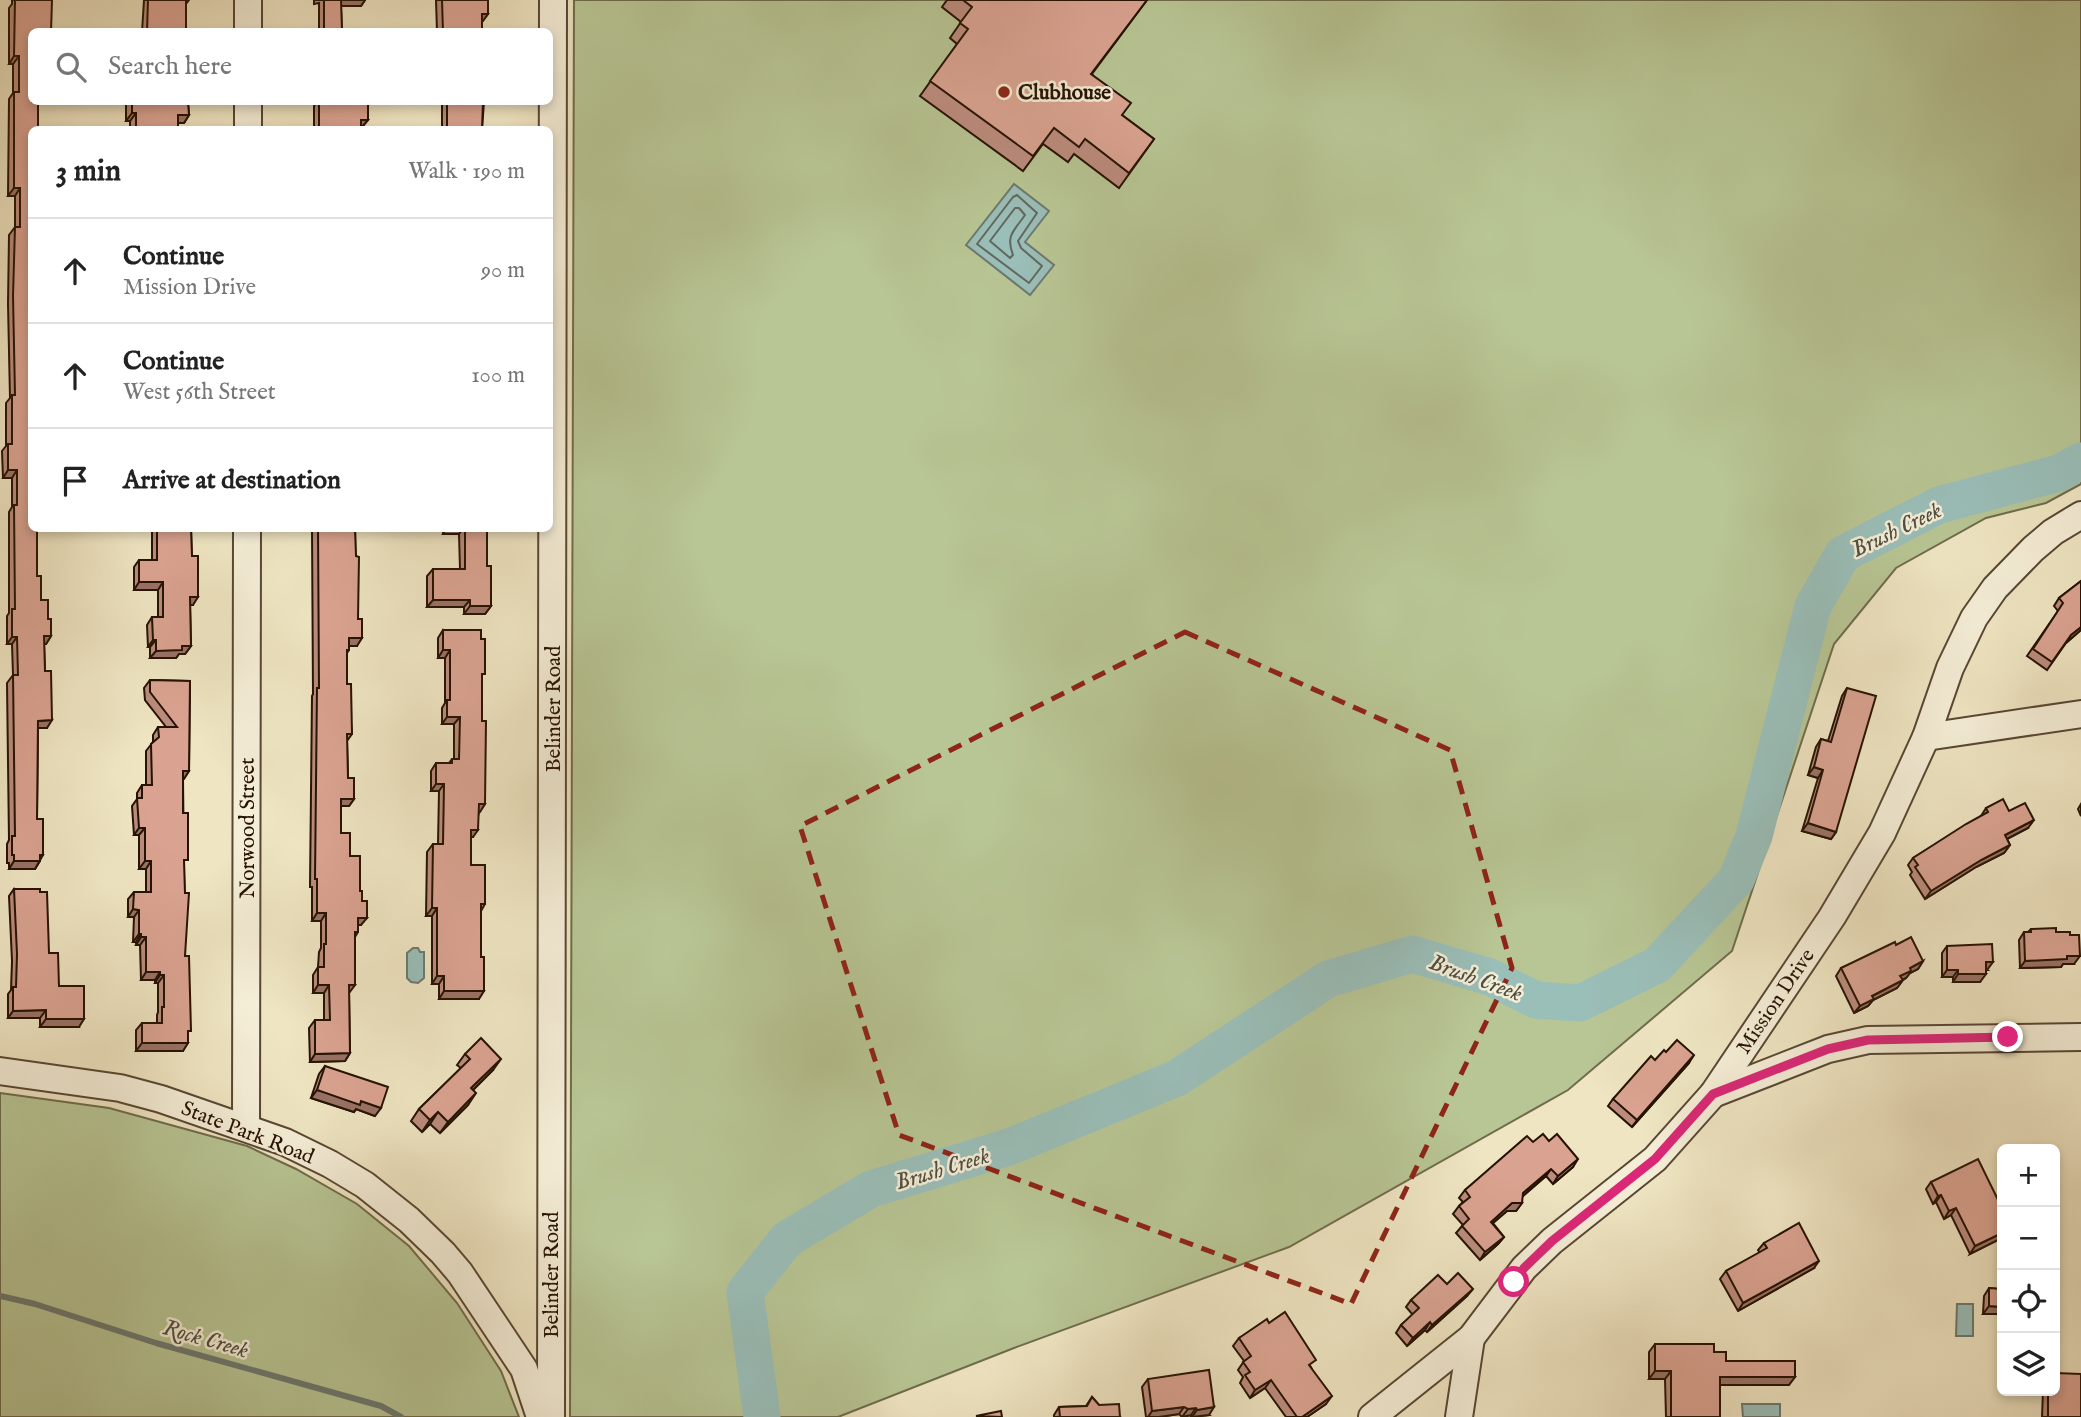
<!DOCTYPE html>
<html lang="en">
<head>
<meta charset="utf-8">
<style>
  body { margin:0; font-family:"IM FELL English",serif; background:#f6f6f6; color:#222 }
  .controls { position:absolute; right:21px; bottom:21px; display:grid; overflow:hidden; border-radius:10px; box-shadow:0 4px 10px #0003 }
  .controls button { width:63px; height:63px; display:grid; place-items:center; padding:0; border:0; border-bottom:2px solid #e0e0e0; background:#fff; color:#222; font:35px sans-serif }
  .stop { position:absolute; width:21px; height:21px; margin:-16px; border:5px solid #db2777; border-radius:50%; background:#fff }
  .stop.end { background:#db2777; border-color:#fff; box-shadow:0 2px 7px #0008 }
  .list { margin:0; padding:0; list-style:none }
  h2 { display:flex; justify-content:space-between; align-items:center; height:91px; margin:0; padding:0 28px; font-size:30px }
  h2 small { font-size:23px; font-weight:400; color:#767676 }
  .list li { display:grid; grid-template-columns:46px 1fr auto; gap:21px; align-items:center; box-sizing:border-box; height:105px; padding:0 28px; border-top:2px solid #e0e0e0 }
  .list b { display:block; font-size:26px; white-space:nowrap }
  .list p { margin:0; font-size:23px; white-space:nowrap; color:#767676 }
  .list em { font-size:23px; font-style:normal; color:#767676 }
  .icon { flex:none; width:38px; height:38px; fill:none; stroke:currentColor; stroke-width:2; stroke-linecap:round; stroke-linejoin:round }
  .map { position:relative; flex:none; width:2081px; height:1417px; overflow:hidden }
  .search { position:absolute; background:#fff; box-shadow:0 4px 10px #0003; left:28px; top:28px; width:525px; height:77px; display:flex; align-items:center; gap:18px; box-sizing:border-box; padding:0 24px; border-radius:10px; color:#767676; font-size:26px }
  .panel { position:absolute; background:#fff; box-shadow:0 4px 10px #0003; left:28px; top:126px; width:525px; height:406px; border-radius:10px }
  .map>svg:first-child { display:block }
  .green { fill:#b8c594; stroke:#6f6c4c; stroke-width:2 }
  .water { fill:#9abeb8; stroke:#6c7970; stroke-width:2 }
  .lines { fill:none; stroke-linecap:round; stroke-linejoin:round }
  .shore { stroke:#60685e; stroke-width:2 }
  .stream { stroke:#6c7970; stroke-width:6 }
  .river { stroke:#9abeb8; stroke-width:37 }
  .minor-casing { stroke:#584733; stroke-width:30 }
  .minor { stroke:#f5eed7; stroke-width:26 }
  .wall { fill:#bb8c7d; stroke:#261203; stroke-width:2 }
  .shaded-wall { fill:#997266; stroke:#261203; stroke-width:2 }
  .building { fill:#daa391; stroke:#261203; stroke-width:2 }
  .route { stroke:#db2777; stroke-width:9 }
  .marked { fill:none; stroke:#8f2418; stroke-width:5; stroke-dasharray:14 9; stroke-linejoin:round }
  .poi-dot { fill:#8f2418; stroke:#f5eed7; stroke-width:2.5 }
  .labels { text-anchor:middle; stroke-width:5; stroke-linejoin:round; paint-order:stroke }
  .poi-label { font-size:21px; font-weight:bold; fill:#261203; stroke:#f5eed7; text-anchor:start }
  .street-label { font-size:21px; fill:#261203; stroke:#f5eed7 }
  .water-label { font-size:23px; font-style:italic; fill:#4f4e42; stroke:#f5eed7 }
</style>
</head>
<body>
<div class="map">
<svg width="2081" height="1417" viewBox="0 0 2081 1417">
  <rect width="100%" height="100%" fill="#efe5c2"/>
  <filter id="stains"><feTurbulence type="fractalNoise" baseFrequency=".00286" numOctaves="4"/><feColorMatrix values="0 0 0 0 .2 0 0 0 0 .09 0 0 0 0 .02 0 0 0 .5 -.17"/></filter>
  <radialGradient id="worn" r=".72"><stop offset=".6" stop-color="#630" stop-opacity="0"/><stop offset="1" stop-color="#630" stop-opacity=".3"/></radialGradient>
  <!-- green -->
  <g class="green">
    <polygon points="574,0 2081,0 2081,484 2046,503 1986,518 1896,568 1834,644 1732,951 1568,1090 1289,1247 1014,1348 838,1417 570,1417"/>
    <polygon points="0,1093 109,1108 247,1146 296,1169 357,1204 409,1246 457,1303 501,1371 519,1417 0,1417"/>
  </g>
  <!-- water -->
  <g class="water">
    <polygon points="1014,184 1049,211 1025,242 1054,265 1030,295 966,245"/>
    <polygon points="413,948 418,948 420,952 424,952 424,978 418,983 411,982 407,978 407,953"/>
    <polygon points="1957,1304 1973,1304 1973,1336 1956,1336"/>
    <polygon points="1742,1404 1780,1404 1780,1417 1743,1417"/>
  </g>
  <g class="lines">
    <!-- shore -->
    <g class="shore">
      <polygon points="1017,195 1037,213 1018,241 1021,248 1042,266 1029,283 977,244 1013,197"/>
      <path d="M1015 208H1019L1025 215C1015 230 1005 235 1013 255L1010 258 990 241Z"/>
    </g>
    <!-- stream -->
    <polyline class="stream" points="0,1296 35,1304 156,1343 381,1406 401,1417"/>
    <!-- river -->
    <polyline class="river" points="762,1417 745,1292 787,1239 871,1189 1009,1147 1177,1078 1328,979 1412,954 1490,977 1536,1000 1580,1003 1657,965 1736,880 1754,836 1813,606 1843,554 1939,505 2059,473 2081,461"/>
    <!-- minor casing -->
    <g class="minor-casing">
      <g id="minor">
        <polyline points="248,32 248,0"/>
        <polyline points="248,130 248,102"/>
        <polyline points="1926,737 2081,714"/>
        <polyline points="0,1071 120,1088 161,1099 285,1142 330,1164 365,1185 409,1220 443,1253 460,1273 524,1369 540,1417"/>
        <polyline points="1713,1094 1828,1049 1868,1040 2081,1037"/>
        <polyline points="246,1127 247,528"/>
        <polyline points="551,1417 553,0"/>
        <polyline points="1372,1417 1471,1338 1524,1268 1552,1241 1655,1159 1713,1094 1832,917 1882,833 1926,737 1950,668 1974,618 1995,588 2033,549 2053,532 2081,515"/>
        <polyline points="1459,1417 1471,1338"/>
      </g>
    </g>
    <!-- minor -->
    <use href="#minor" class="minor"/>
  </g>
  <!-- wall -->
  <g class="wall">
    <polygon points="12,0 52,0 32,32 32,528 40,528 39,530 37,530 37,576 41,600 48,619 51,636 46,644 44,644 47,728 38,728 37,819 40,861 35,869 9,869 9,863 7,863 7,844 9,840 7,683 13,675 12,644 7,644 7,616 9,613 9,512 12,507 12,478 3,478 2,451 6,446 6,403 10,398 8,304 9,235 15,227 15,196 8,196 9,99 13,93 13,64 9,64 9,8 12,4"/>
    <polygon points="144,0 189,0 186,4 186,32 142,32"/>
    <polygon points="314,0 365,0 361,6 341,6 342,32 317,32 319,29 319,3 314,4"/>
    <polygon points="436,0 488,0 488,14 482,21 482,32 437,32"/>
    <polygon points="947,0 1147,0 1092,74 1122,115 1154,139 1119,188 1074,154 1068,162 1043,144 1023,171 920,96 957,44 950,38 961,22 942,7"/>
    <polygon points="126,102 188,102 189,115 184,123 178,123 178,130 130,130 130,121 126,121"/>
    <polygon points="317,102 368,102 368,120 362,127 361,127 361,130 314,130 314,106"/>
    <polygon points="442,102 484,102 482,129 487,130 442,130"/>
    <polygon points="152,528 191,528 193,605 190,605 191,646 185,654 179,654 176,658 150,658 150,647 148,647 147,625 152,617 158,617 158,590 134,590 134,567 139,560 152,560"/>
    <polygon points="312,528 355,528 357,646 349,646 349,650 347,653 347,684 352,734 347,741 348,778 354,799 349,806 341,806 341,833 350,856 360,891 361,925 358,925 358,932 355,937 349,993 350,1053 345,1061 310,1062 309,1028 315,1020 324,1020 324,993 313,993 313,975 318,967 319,952 321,948 321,921 312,921 312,887 310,887 312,696 313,694"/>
    <polygon points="443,528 487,528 487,566 491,606 485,614 464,614 464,607 427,607 427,576 433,569 460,569 459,534 443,534"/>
    <polygon points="2081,581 2081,630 2066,643 2047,670 2027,656 2058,611 2054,606 2059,598"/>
    <polygon points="443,630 482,678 482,721 485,804 479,812 473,837 471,837 471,865 485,904 481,911 479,999 439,999 439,984 432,984 432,916 426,916 427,852 433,844 438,844 439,791 431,791 431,771 436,763 449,763 452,759 454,759 454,724 442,724 442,708 445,703 445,658 438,658 438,638"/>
    <polygon points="150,680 190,681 189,771 183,779 185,956 188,1035 183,1051 136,1051 136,1030 142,1023 157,1023 157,1015 158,1012 158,983 155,983 155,980 141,980 140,945 136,945 136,942 133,942 134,917 128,917 128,899 134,892 146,892 146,869 139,869 139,835 134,835 132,806 137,799 137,793 142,785 146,785 146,751 153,742 153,735 158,727 166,727 145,700 144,688"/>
    <polygon points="1847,688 1836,832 1831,839 1802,831 1818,778 1808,775 1816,747 1821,739 1828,741 1842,696"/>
    <polygon points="2081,804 2081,816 2078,809"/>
    <polygon points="1986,808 2009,811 2028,828 2007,839 2010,845 2004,853 1976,867 1925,899 1910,875 1912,872 1908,865 1913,858 1981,816"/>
    <polygon points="14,889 49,953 59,986 79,1027 40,1027 40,1018 8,1018 8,994 11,990 12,961 9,896"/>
    <polygon points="2031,929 2056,932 2074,964 2063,964 2061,967 2020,968 2019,940 2024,932 2028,932"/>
    <polygon points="1896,945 1923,961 1918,969 1910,973 1906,978 1903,980 1897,988 1873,1000 1868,1006 1854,1013 1836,976 1841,968"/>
    <polygon points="1947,946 1987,970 1986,970 1980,982 1953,982 1953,977 1942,977 1942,953"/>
    <polygon points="1666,1052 1689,1063 1632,1127 1608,1106 1613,1099 1655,1060"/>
    <polygon points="465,1054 493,1070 473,1090 468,1105 440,1133 430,1124 422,1132 411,1121 419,1109 461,1068 457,1065"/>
    <polygon points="325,1066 375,1116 356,1109 354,1112 311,1098 319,1074"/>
    <polygon points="1549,1141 1573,1167 1553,1184 1546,1176 1522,1197 1522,1203 1516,1211 1507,1211 1493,1223 1504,1237 1498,1244 1480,1260 1456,1233 1463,1225 1453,1214 1459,1206 1463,1202 1459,1198 1465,1190 1533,1142"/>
    <polygon points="1931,1182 2002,1208 2002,1238 1970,1254 1951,1215 1944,1219 1936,1202 1933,1204 1926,1189"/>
    <polygon points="1764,1243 1814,1268 1738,1311 1720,1279 1726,1271 1760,1253 1758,1250"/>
    <polygon points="2002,1271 2002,1349 1999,1349 2000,1314 1983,1314 1984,1296 1989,1288 1998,1289 1998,1276"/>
    <polygon points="1447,1284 1467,1296 1427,1332 1425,1330 1407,1346 1396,1333 1401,1325 1413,1315 1406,1307 1411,1300"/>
    <polygon points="1269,1323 1311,1367 1326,1404 1307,1417 1286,1417 1265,1388 1250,1398 1240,1383 1243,1377 1238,1370 1244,1361 1233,1346 1239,1338"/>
    <polygon points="1655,1344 1714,1352 1726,1361 1789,1385 1720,1385 1720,1417 1666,1417 1665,1379 1649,1379 1649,1352"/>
    <polygon points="1148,1379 1209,1415 1191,1417 1191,1415 1182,1417 1179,1414 1159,1417 1146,1417 1142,1387"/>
    <polygon points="2043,1391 2055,1391 2081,1417 2042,1417"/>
    <polygon points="1092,1397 1099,1405 1120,1417 1054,1417 1054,1415 1059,1407 1086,1406"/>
  </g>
  <!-- shaded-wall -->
  <g class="shaded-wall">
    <polygon points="340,0 365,0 361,6 336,6"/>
    <polygon points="482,14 488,14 483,21 477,21"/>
    <polygon points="14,56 19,56 13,64 9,64"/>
    <polygon points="132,113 136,113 130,121 126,121"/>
    <polygon points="178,115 189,115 184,123 173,123"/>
    <polygon points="361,120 368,120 362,127 356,127"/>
    <polygon points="14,188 20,188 15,196 8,196"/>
    <polygon points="8,470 17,470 12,478 3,478"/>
    <polygon points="447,528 463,528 459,534 443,534"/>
    <polygon points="139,582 163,582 158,590 134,590"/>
    <polygon points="190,597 198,597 193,605 185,605"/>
    <polygon points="433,600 470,600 464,607 427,607"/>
    <polygon points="470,606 491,606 485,614 464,614"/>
    <polygon points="2081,627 2081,630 2066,643 2071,635"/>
    <polygon points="44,636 51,636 46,644 38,644"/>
    <polygon points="12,637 17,637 12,644 7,644"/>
    <polygon points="349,638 362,638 357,646 343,646"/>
    <polygon points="153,640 156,640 150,647 148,647"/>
    <polygon points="182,646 191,646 185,654 179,654 176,658 150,658 156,651"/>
    <polygon points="443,650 450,650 445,658 438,658"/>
    <polygon points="447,717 460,717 454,724 442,724"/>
    <polygon points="52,720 47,728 32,728 38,721"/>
    <polygon points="1814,767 1823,770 1818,778 1808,775"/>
    <polygon points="183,771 189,771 184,779 177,779"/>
    <polygon points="436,784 444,784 439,791 431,791"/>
    <polygon points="341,799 354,799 349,806 336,806"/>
    <polygon points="479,804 485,804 480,812 473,812"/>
    <polygon points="2034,820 2028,828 1999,843 2005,835"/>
    <polygon points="1808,823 1836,832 1831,839 1802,831"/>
    <polygon points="139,828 145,828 139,835 134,835"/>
    <polygon points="471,830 478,830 473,837 466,837"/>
    <polygon points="2010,845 2004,853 1976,867 1925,899 1931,891 1981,860"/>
    <polygon points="40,855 43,855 35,869 9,869 14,861"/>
    <polygon points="145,861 151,861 146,869 139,869"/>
    <polygon points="432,908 437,908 432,916 426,916"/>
    <polygon points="133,909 139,910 134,917 128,917"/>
    <polygon points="317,913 326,913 321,921 312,921"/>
    <polygon points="358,918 367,918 361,925 353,925"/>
    <polygon points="139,934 141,934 136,942 133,942"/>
    <polygon points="141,937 146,937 140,945 136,945"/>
    <polygon points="2067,956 2080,956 2074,964 2063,964 2061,967 2020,968 2025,961"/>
    <polygon points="1923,961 1918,969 1910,973 1906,978 1895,984 1900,976 1910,968"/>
    <polygon points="1986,962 1993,962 1987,970 1980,970"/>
    <polygon points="1947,970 1958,970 1953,977 1942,977"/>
    <polygon points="146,972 160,972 155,980 141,980"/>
    <polygon points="1958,974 1986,974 1980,982 1953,982"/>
    <polygon points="160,975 164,975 158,983 155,983"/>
    <polygon points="437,976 444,976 439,984 432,984"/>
    <polygon points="1903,980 1897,988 1873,1000 1868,1006 1854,1013 1860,1006 1872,996"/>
    <polygon points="318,985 329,985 324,993 313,993"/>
    <polygon points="349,985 355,985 349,993"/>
    <polygon points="444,991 484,991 479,999 439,999"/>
    <polygon points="46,1010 40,1018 8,1018 13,1011"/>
    <polygon points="46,1019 84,1019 79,1027 40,1027"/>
    <polygon points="142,1043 188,1043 183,1051 136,1051"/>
    <polygon points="350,1053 345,1061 310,1062 315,1054"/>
    <polygon points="1694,1055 1689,1063 1632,1127 1637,1120"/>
    <polygon points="501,1059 493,1070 463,1100 471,1088"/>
    <polygon points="317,1090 361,1101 381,1108 375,1116 356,1109 354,1112 311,1098"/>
    <polygon points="476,1093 468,1105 440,1133 448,1122"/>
    <polygon points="438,1112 430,1124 422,1132 430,1120"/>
    <polygon points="1578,1159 1573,1167 1553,1184 1558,1176"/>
    <polygon points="1551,1169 1546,1176 1517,1201 1523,1193"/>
    <polygon points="1941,1195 1936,1202 1933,1204 1938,1196"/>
    <polygon points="1512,1203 1522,1203 1516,1211 1507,1211 1486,1229 1491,1222"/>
    <polygon points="1956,1208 1951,1215 1944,1219 1949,1211"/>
    <polygon points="2002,1233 2002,1238 1970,1254 1975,1246"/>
    <polygon points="1504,1237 1498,1244 1480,1260 1485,1252"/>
    <polygon points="1819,1261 1814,1268 1738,1311 1743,1303"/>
    <polygon points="1473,1289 1467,1296 1427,1332 1432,1325"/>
    <polygon points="1989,1306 2002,1307 2002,1311 2000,1314 1983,1314"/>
    <polygon points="1430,1322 1425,1330 1407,1346 1413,1338"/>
    <polygon points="1655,1371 1671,1371 1665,1379 1649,1379"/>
    <polygon points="1720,1377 1795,1377 1789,1385 1715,1385"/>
    <polygon points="1271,1380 1265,1388 1250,1398 1255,1390"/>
    <polygon points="1332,1396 1326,1404 1307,1417 1302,1417"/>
    <polygon points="1184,1407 1179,1414 1159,1417 1148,1417 1152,1411"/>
    <polygon points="1214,1407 1209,1415 1192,1417 1197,1410"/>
    <polygon points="1196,1408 1191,1415 1182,1417 1188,1409"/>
  </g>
  <!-- building -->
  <g class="building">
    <polygon points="15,0 52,0 51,32 32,32 32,102 38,102 38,130 32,130 32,528 37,528 37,576 41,576 41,600 48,600 48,619 51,619 51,636 44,636 45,671 51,671 52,720 38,721 37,819 43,819 43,855 40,855 40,861 14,861 14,855 12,855 12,836 15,836 13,675 18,675 17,637 12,637 12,609 15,609 14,505 17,505 17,470 8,470 8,444 12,444 12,395 15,395 13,296 15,227 20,227 20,188 14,188 14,92 19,92 19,56 14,56"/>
    <polygon points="148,0 186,0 186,32 147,32"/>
    <polygon points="324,0 341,0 342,32 318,32 318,29 324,29"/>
    <polygon points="442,0 488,0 488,14 482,14 482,32 443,32"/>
    <polygon points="963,0 1147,0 1091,74 1131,103 1122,115 1154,139 1129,173 1085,139 1079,147 1054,128 1033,156 930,81 968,29 960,23 972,7"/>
    <polygon points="132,102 188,102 189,115 178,115 178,130 142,130 142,128 136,128 136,113 132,113"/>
    <polygon points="319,102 368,102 368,120 361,120 361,130 319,130"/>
    <polygon points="447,102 483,102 482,129 487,130 447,130"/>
    <polygon points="157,528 191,528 192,556 198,556 198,597 190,597 191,646 182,646 182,650 156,651 156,640 153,640 152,617 163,617 163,582 139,582 139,560 157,560"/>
    <polygon points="318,528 355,528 356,556 359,557 358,619 362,619 362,638 349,638 349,650 347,650 347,684 351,684 352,734 347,734 348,778 354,778 354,799 341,799 341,833 350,833 350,856 360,856 360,891 362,891 362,901 367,901 367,918 358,918 358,932 355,932 355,985 349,985 350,1053 315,1054 315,1020 330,1020 329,985 318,985 318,967 324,967 324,944 326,944 326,913 317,913 317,879 315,879 317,688 319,688"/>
    <polygon points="465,528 487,528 487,566 491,566 491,606 470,606 470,600 433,600 433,569 465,569"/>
    <polygon points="2081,581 2081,627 2071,635 2052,662 2033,649 2063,603 2059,598"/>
    <polygon points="443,630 481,630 481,639 485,639 485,674 482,674 482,721 486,721 485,804 479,804 478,830 471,830 471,865 485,865 485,904 481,904 481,957 484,957 484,991 444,991 444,976 437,976 437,908 432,908 433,844 443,844 444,784 436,784 436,763 452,763 452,759 459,759 460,717 447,717 447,700 450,700 450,650 443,650"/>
    <polygon points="150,680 190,681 189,771 183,771 183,813 188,813 188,860 184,860 185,893 189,893 185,956 189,956 191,1031 188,1031 188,1043 142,1043 142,1023 162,1023 162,1007 164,1007 164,975 160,975 160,972 146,972 146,937 141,937 141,934 139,934 139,910 133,909 134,892 151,892 151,861 145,861 145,828 139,828 137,798 142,798 142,785 152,785 151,744 159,737 158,727 177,727 150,692"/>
    <polygon points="1847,688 1876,696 1836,832 1808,823 1823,770 1814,767 1821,739 1831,742"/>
    <polygon points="2003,799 2009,811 2025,803 2034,820 2005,835 2010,845 1981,860 1931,891 1915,867 1918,865 1913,858 1966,824 1988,812 1986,808"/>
    <polygon points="14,889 40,889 40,892 47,892 49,953 58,953 59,986 84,986 84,1019 46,1019 46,1010 13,1011 13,987 16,987 17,954"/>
    <polygon points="2056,928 2056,932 2070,932 2070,935 2079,935 2080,956 2067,956 2067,959 2025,961 2024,932 2031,932 2031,929"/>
    <polygon points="1911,937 1923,961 1910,968 1911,971 1900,976 1903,980 1872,996 1874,999 1860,1006 1841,968 1895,942 1896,945"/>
    <polygon points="1992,944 1993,962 1986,962 1986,974 1958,974 1958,970 1947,970 1947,946"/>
    <polygon points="481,1038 501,1059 471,1088 476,1093 448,1122 438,1112 430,1120 419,1109 470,1059 465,1054"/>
    <polygon points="1677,1040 1694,1055 1637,1120 1613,1099 1651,1056 1655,1060 1664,1050 1666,1052"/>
    <polygon points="325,1066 388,1087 381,1108 361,1101 360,1105 317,1090"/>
    <polygon points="1543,1134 1549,1141 1557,1134 1578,1159 1558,1176 1551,1169 1523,1193 1522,1203 1512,1203 1491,1222 1504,1237 1485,1252 1462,1226 1469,1219 1459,1206 1470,1197 1465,1190 1527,1136 1533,1142"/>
    <polygon points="1978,1159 2002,1208 2002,1233 1975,1246 1956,1208 1949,1211 1941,1195 1938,1196 1931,1182"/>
    <polygon points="1799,1223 1819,1261 1743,1303 1726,1271 1767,1248 1764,1243"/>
    <polygon points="1458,1273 1473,1289 1432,1325 1430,1322 1413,1338 1401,1325 1419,1308 1411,1300 1438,1275 1447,1284"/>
    <polygon points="1989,1288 2002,1289 2002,1307 1989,1306"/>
    <polygon points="1285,1312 1316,1360 1309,1365 1332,1396 1302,1417 1297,1417 1271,1380 1255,1390 1245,1375 1250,1372 1243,1362 1251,1356 1239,1338 1267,1319 1269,1323"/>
    <polygon points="1655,1344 1714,1344 1714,1352 1726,1352 1726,1361 1795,1361 1795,1377 1720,1377 1720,1417 1671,1417 1671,1371 1655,1371"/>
    <polygon points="1209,1370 1214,1407 1197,1410 1196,1408 1188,1409 1184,1407 1152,1411 1148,1379"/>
    <polygon points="2055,1373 2081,1374 2081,1417 2048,1417 2048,1391 2055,1391"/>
    <polygon points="1092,1397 1099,1405 1119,1404 1120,1417 1060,1417 1059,1407 1087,1406"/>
    <polygon points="1001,1411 1002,1417 976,1416"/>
  </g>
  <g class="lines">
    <!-- route -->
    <polyline class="route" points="1514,1282 1524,1268 1552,1241 1655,1159 1713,1094 1828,1049 1868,1040 2008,1037"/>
  </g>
  <!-- marked area -->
  <path class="marked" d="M1185 632 1450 750 1512 968 1351 1304 899 1135 800 826Z"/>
  <!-- markers -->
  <circle class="poi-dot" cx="1004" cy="92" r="7"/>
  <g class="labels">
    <!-- poi labels -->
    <g class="poi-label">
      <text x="1018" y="99">Clubhouse</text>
    </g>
    <!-- street labels -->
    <g class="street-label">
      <text transform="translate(553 709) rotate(-90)" y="7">Belinder Road</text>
      <text transform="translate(247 828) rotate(-90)" y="7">Norwood Street</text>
      <text transform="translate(1775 1001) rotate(-56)" y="7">Mission Drive</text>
      <text transform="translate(248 1132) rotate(21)" y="7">State Park Road</text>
      <text transform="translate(551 1275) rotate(-90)" y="7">Belinder Road</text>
    </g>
    <!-- water labels -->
    <g class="water-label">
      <text transform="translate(1896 529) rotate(-26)" y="8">Brush Creek</text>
      <text transform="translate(1476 977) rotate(20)" y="8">Brush Creek</text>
      <text transform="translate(942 1168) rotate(-17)" y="8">Brush Creek</text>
      <text transform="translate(206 1338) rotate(16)" y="8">Rock Creek</text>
    </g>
  </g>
  <rect width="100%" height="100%" filter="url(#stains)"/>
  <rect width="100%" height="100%" fill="url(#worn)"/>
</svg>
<div class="controls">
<button>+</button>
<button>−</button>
<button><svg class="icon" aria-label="locate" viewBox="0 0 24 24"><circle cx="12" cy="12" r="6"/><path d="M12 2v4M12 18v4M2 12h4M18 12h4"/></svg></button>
<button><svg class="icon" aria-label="layers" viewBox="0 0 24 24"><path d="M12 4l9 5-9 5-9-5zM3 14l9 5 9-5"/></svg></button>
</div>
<div class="stop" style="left:1514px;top:1282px"></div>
<div class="stop end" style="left:2008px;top:1037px"></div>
<div class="search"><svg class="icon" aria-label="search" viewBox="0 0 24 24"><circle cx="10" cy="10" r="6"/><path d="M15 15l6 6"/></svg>Search here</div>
<section class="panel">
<h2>3 min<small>Walk · 190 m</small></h2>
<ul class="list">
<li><svg class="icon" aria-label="ahead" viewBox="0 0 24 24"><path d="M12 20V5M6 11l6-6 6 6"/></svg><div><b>Continue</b><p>Mission Drive</p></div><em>90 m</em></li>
<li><svg class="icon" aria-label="ahead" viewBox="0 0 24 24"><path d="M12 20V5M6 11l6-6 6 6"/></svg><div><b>Continue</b><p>West 56th Street</p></div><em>100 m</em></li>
<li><svg class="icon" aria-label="arrive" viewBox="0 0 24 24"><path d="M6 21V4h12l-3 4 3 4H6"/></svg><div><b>Arrive at destination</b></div></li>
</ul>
</section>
</div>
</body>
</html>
